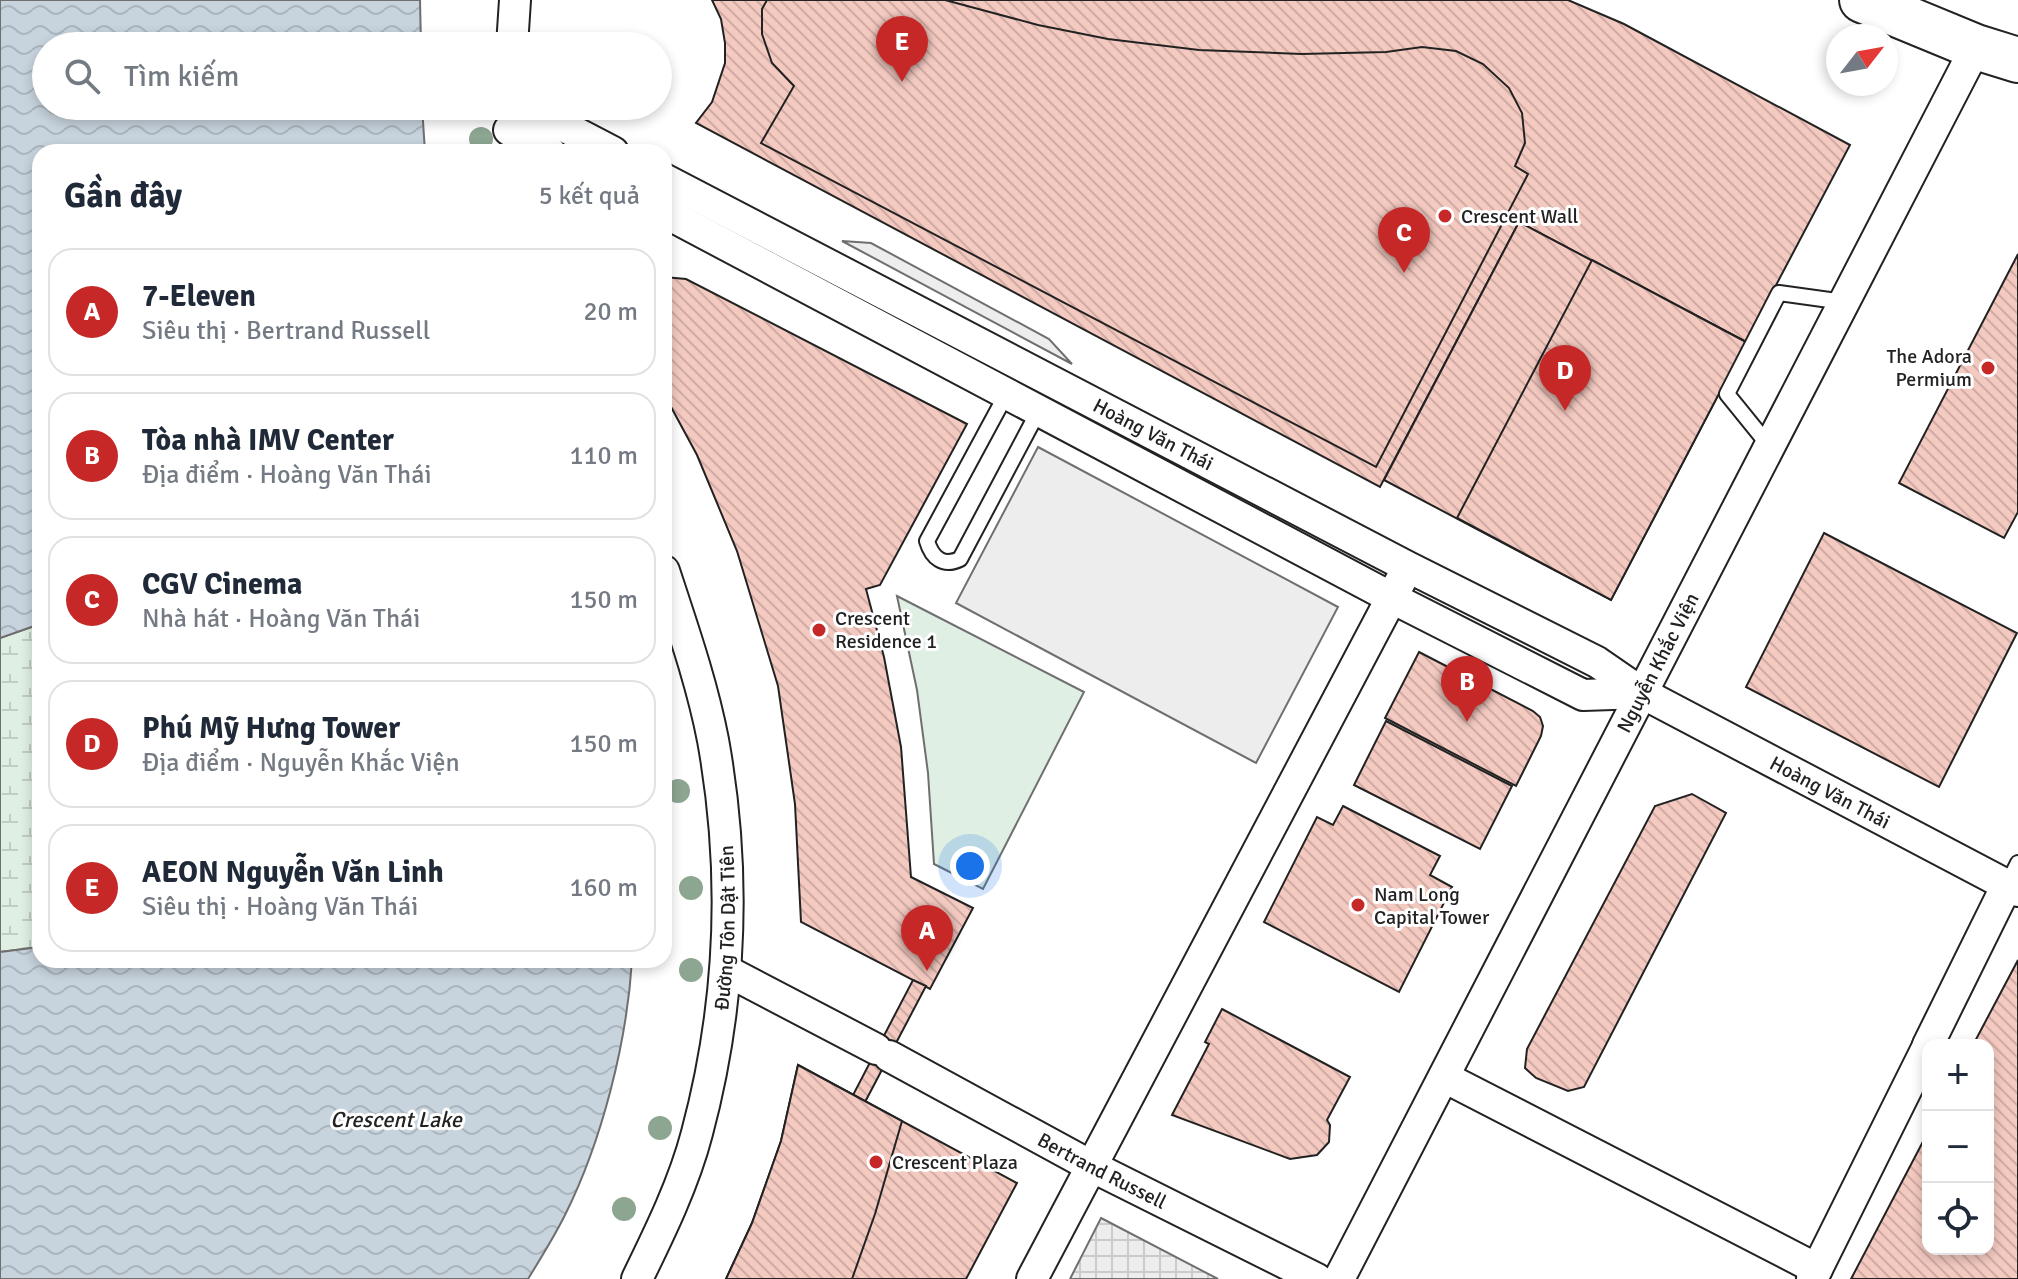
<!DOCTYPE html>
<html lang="vi">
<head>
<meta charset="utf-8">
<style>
  body { margin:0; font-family:Signika,sans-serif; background:#f2f2f3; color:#1f2937 }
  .controls { position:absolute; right:24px; bottom:24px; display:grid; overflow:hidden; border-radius:16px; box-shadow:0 4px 12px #0003 }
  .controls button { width:72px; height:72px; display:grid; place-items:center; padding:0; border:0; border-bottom:2px solid #e0e1e3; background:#fff; color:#1f2937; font:40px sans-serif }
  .compass { position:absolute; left:1826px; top:24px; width:72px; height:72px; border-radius:50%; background:#fff; box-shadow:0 4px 12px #0003; rotate:59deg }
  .you { position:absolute; left:970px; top:866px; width:28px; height:28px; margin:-20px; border:6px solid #fff; border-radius:50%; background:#1a73e8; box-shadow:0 0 0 12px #1a73e833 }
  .badge { display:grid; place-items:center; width:52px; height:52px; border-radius:50%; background:#c62828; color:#fff; font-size:26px; font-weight:700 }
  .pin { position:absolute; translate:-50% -66px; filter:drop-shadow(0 2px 4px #0008) }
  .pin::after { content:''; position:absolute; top:42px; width:28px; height:24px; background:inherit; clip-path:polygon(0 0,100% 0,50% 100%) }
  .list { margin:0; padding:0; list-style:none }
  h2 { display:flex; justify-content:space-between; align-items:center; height:104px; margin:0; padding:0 32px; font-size:34px }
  h2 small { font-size:26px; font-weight:400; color:#747a83 }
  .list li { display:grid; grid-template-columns:52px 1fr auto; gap:24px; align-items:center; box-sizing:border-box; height:128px; margin:0 16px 16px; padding:0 16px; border:2px solid #e0e1e3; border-radius:24px }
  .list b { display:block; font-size:30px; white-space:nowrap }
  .list p { margin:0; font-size:26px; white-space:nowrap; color:#747a83 }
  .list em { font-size:26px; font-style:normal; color:#747a83 }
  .icon { flex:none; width:44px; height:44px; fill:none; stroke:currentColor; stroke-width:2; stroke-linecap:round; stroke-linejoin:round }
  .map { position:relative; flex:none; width:2018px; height:1279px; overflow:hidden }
  .search { position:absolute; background:#fff; box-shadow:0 4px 12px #0003; left:32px; top:32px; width:640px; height:88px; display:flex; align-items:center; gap:20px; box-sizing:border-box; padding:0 28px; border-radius:44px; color:#747a83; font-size:30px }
  .panel { position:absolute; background:#fff; box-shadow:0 4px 12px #0003; left:32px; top:144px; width:640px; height:824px; border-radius:24px }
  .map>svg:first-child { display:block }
  .wetland { fill:url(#wetland-marsh); stroke:#6f6f6f; stroke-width:2 }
  .park { fill:#e0efe3; stroke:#6f6f6f; stroke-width:2 }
  .parking { fill:#ededed; stroke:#6f6f6f; stroke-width:2 }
  .plaza { fill:url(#plaza-grid); stroke:#6f6f6f; stroke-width:2 }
  .water { fill:url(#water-waves); stroke:#6f6f6f; stroke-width:2 }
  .building { fill:url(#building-back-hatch); stroke:#222; stroke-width:2 }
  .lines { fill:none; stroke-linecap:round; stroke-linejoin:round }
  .service-casing { stroke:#222; stroke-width:18 }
  .minor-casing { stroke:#222; stroke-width:34 }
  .trunk-casing { stroke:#222; stroke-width:48 }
  .service { stroke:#fff; stroke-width:14 }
  .minor { stroke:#fff; stroke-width:30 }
  .trunk { stroke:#fff; stroke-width:44 }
  .tree { fill:#8da692 }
  .poi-dot { fill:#c62828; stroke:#fff; stroke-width:3 }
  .labels { text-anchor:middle; stroke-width:6; stroke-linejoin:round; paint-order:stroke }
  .poi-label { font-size:20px; fill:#222; stroke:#fff; text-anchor:start }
  .street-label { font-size:20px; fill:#222; stroke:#fff }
  .water-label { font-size:22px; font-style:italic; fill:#222; stroke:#fff }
</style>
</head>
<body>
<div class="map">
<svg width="2018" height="1279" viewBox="0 0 2018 1279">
  <defs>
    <pattern id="wetland-marsh" width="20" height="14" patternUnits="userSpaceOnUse" patternTransform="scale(2)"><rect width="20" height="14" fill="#e0efe3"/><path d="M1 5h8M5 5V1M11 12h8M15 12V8" fill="none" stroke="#c0cdc2"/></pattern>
    <pattern id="plaza-grid" width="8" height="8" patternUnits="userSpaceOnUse" patternTransform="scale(2)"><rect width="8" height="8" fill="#ededed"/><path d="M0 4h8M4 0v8" fill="none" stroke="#cbcbcb"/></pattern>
    <pattern id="water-waves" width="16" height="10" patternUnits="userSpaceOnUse" patternTransform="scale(2)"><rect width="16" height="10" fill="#c7d3dd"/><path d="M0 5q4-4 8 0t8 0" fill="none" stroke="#abb5bd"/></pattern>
    <pattern id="building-back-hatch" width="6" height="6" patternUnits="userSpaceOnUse" patternTransform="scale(2)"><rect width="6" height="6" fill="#f3c9c0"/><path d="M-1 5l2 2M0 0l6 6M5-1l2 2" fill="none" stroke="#d0aca5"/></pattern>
  </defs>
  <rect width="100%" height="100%" fill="#fff"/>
  <!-- wetland -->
  <polygon class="wetland" points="40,624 40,947 0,952 0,638"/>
  <!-- park -->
  <polygon class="park" points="897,596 1084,692 983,889 934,864 928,773 917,690"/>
  <!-- parking -->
  <g class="parking">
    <polygon points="842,241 871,243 1049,339 1072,364"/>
    <polygon points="1038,447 1338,607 1256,763 956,603"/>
  </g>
  <!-- plaza -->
  <polygon class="plaza" points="1101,1218 1218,1279 1070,1279"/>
  <!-- water -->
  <g class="water">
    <polygon points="0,0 420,0 421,46 46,46 46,106 422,106 425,152 40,152 40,624 0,638"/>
    <path d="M40 947V960H632C627 1042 602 1141 565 1215 554 1237 541 1258 528 1279H0V952Z"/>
  </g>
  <!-- building -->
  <g class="building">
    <polygon points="712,0 1568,0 1624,24 1850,145 1746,342 1519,222 1380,487 696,123 712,102 725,63 725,43 721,19"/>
    <polygon points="767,0 945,0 1038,25 1108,39 1199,50 1302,54 1386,52 1422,47 1456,51 1483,64 1509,88 1522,113 1525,143 1515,166 1528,174 1376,467 761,143 794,86 772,63 762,34 762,9"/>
    <polygon points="1519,222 1746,342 1611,600 1384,480"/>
    <polygon points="2018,254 2018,512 2004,538 1899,483"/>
    <polygon points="1592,260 1746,342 1611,600 1457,518"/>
    <polygon points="664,277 686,279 967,424 880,585 866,589 884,657 901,747 911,877 973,908 930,989 801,922 795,804 778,686 737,551 697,455 664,394"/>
    <polygon points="1824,533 2017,633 1939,787 1746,687"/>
    <polygon points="1419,652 1533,711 1540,717 1543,726 1541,736 1516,786 1385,718"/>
    <polygon points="1386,721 1512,786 1480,849 1354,785"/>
    <polygon points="1692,794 1726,813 1584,1087 1568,1091 1536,1078 1525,1068 1527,1049 1655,806"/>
    <polygon points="1343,806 1440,856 1430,875 1452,887 1399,992 1264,922 1317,817 1333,825"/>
    <polygon points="2018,960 2018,1279 1851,1279 1928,1132 1928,1249 1988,1249 1988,1045 1973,1045"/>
    <polygon points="913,980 926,986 865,1102 853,1095"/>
    <polygon points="1222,1009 1350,1077 1327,1120 1330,1125 1329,1142 1317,1155 1290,1159 1172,1115 1209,1044 1205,1042"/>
    <polygon points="798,1065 1017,1183 966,1279 726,1279 752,1223 781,1141"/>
    <polygon points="798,1065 902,1121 875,1214 852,1279 726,1279 752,1223 781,1141"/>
  </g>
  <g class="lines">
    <!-- service casing -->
    <g class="service-casing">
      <g id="service">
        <path d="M1007 393 927 541C932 558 943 567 960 559L1039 410"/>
        <polyline points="1770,447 1727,394 1779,293 1844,302"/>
        <polyline points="2007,885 2018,863"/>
      </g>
    </g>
    <!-- minor casing -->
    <g class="minor-casing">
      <g id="minor">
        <polyline points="512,46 515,0"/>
        <polyline points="525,106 613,152"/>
        <polyline points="509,130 550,152"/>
        <path id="s1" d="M664 179 1408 567 1597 662 1642 693 2018 891"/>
        <polyline points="664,212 1392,598 1583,695 1642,693"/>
        <polyline points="727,971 876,1049"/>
        <polyline points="1928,1045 2007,885"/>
        <path id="s2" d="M889 1056 1091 1166 1317 1279"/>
        <polyline points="1444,1077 1817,1269"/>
        <path id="s3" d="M637 1279C660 1232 684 1183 697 1133 732 1002 737 873 713 740 702 683 682 626 664 571"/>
        <polyline points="1032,1279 1401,580"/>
        <path id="s4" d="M1339 1279 1976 47"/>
        <polyline points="1812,1279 1928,1046"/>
      </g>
    </g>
    <!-- trunk casing -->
    <g class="trunk-casing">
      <polyline id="trunk" points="1862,0 1976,47 2018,60"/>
    </g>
    <!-- service -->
    <use href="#service" class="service"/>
    <!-- minor -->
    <use href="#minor" class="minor"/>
    <!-- trunk -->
    <use href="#trunk" class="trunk"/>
  </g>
  <!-- trees -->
  <g class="tree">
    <circle cx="481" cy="139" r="12"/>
    <circle cx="678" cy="791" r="12"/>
    <circle cx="691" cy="888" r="12"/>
    <circle cx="691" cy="970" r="12"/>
    <circle cx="660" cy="1128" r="12"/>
    <circle cx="624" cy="1209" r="12"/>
  </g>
  <!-- markers -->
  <g class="poi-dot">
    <circle cx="1445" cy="216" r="8"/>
    <circle cx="1988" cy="368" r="8"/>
    <circle cx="819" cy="630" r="8"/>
    <circle cx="1358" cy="905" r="8"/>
    <circle cx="876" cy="1162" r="8"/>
  </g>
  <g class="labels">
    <!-- poi labels -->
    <g class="poi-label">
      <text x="1461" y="223">Crescent Wall</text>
      <text x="1972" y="363" text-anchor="end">The Adora<tspan x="1972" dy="23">Permium</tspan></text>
      <text x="835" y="625">Crescent<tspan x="835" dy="23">Residence 1</tspan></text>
      <text x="1374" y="901">Nam Long<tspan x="1374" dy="23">Capital Tower</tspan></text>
      <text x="892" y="1169">Crescent Plaza</text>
    </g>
    <!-- street labels -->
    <g class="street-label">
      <text dy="7" stroke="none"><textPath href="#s1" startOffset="552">Hoàng Văn Thái</textPath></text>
      <text dy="7" stroke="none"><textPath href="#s4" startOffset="694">Nguyễn Khắc Viện</textPath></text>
      <text dy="7" stroke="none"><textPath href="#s1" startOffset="1318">Hoàng Văn Thái</textPath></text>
      <text dy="7" stroke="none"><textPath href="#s3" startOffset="366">Đường Tôn Dật Tiên</textPath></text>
      <text dy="7" stroke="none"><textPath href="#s2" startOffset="242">Bertrand Russell</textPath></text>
    </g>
    <!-- water labels -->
    <g class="water-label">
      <text x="396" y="1127">Crescent Lake</text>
    </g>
  </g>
</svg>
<div class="controls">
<button>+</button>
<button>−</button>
<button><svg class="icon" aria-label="locate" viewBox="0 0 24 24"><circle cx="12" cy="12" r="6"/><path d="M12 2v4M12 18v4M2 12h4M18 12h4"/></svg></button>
</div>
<svg class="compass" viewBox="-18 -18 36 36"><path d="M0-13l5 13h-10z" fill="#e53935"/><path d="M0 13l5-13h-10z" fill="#747a83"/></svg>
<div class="you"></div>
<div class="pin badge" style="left:927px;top:971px">A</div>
<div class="pin badge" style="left:1467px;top:722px">B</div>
<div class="pin badge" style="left:1404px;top:273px">C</div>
<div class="pin badge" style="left:1565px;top:411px">D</div>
<div class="pin badge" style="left:902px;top:82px">E</div>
<div class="search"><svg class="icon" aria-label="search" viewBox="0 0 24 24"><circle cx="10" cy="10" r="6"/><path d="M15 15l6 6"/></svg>Tìm kiếm</div>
<section class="panel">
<h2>Gần đây<small>5 kết quả</small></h2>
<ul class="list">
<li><span class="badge">A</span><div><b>7-Eleven</b><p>Siêu thị · Bertrand Russell</p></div><em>20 m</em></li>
<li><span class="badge">B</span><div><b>Tòa nhà IMV Center</b><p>Địa điểm · Hoàng Văn Thái</p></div><em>110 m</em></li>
<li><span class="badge">C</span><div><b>CGV Cinema</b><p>Nhà hát · Hoàng Văn Thái</p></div><em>150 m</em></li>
<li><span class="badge">D</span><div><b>Phú Mỹ Hưng Tower</b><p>Địa điểm · Nguyễn Khắc Viện</p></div><em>150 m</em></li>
<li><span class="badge">E</span><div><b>AEON Nguyễn Văn Linh</b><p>Siêu thị · Hoàng Văn Thái</p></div><em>160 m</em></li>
</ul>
</section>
</div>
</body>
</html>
